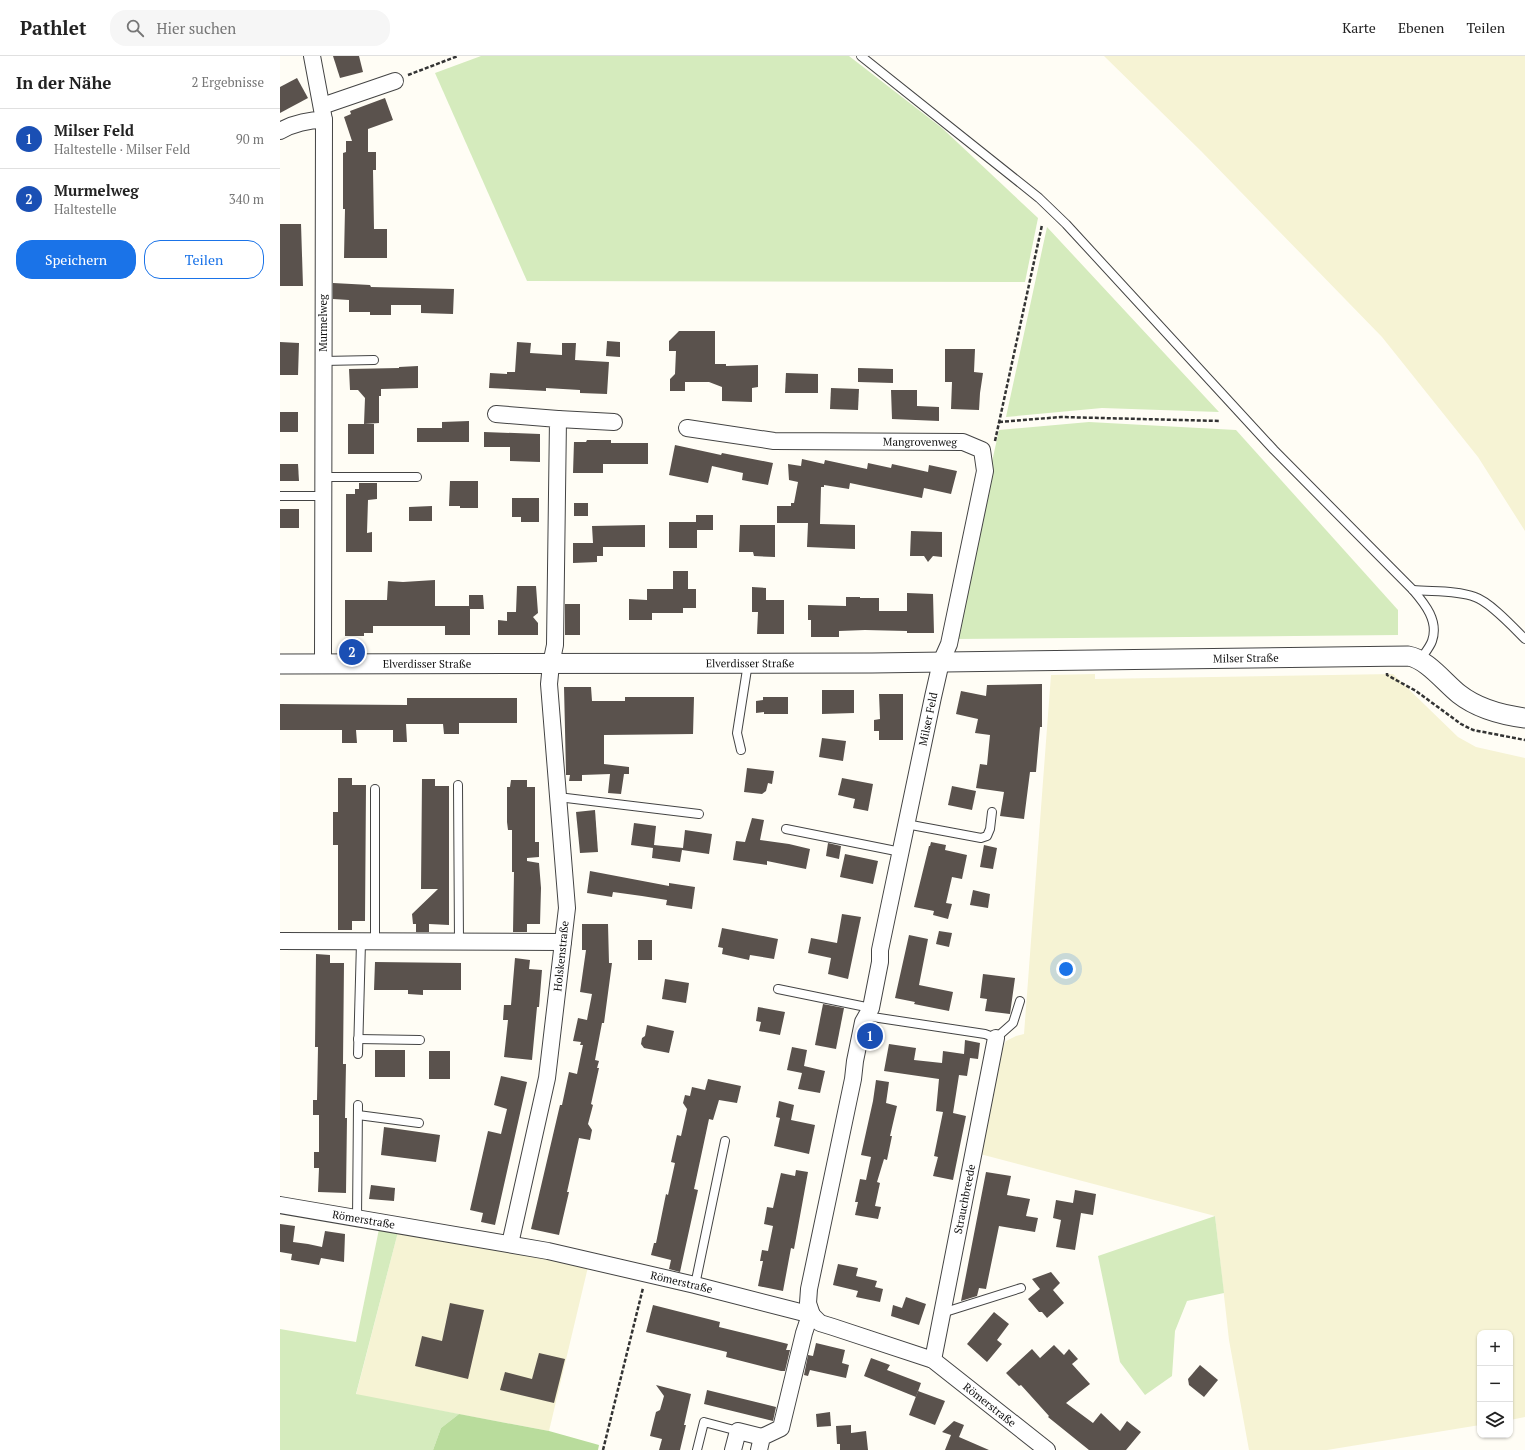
<!DOCTYPE html>
<html lang="de">
<head>
<meta charset="utf-8">
<style>
  body { margin:0; font-family:"PT Serif",serif; background:#f6f6f6; color:#222 }
  .controls { position:absolute; right:12px; bottom:12px; display:grid; overflow:hidden; border-radius:8px; box-shadow:0 1px 3px #0004 }
  .controls button { width:36px; height:36px; display:grid; place-items:center; padding:0; border:0; border-bottom:1px solid #e0e0e0; background:#fff; color:#222; font:20px sans-serif }
  .you { position:absolute; left:786px; top:913px; width:14px; height:14px; margin:-10px; border:3px solid #fff; border-radius:50%; background:#1a73e8; box-shadow:0 0 0 6px #1a73e833 }
  .badge { display:grid; place-items:center; width:26px; height:26px; border-radius:50%; background:#1a73e8; color:#fff; font-size:13px; font-weight:700 }
  .pin { position:absolute; translate:-50% -50%; border:2px solid #fff; box-shadow:0 1px 4px #0006 }
  .list { margin:0; padding:0; list-style:none }
  h2 { display:flex; justify-content:space-between; align-items:center; height:52px; margin:0; padding:0 16px; font-size:17px }
  h2 small { font-size:13px; font-weight:400; color:#767676 }
  .list li { display:grid; grid-template-columns:26px 1fr auto; gap:12px; align-items:center; box-sizing:border-box; height:60px; padding:0 16px; border-top:1px solid #e0e0e0 }
  .list b { display:block; font-size:15px; white-space:nowrap }
  .list p { margin:0; font-size:13px; white-space:nowrap; color:#767676 }
  .list em { font-size:13px; font-style:normal; color:#767676 }
  .actions { display:flex; gap:8px; padding:12px 16px }
  .actions a { flex:1; padding:9px 0; border:1px solid #1a73e8; border-radius:16px; text-align:center; font-size:14px; color:#1a73e8 }
  .actions .main { background:#1a73e8; color:#fff }
  .icon { flex:none; width:22px; height:22px; fill:none; stroke:currentColor; stroke-width:2; stroke-linecap:round; stroke-linejoin:round }
  .map { position:relative; flex:none; width:1245px; height:1394px; overflow:hidden }
  header { display:flex; align-items:center; gap:24px; box-sizing:border-box; height:56px; padding:0 20px; background:#fff; border-bottom:1px solid #e0e0e0 }
  header strong { font-size:19px }
  nav { display:flex; gap:22px; margin-inline-start:auto; font-size:14px }
  .search { width:280px; height:36px; background:#f6f6f6; display:flex; align-items:center; gap:10px; box-sizing:border-box; padding:0 14px; border-radius:16px; color:#767676; font-size:15px }
  main { display:flex }
  aside { flex:1; background:#fff }
  .map>svg:first-child { display:block }
  .farmland { fill:#f6f3d4 }
  .green { fill:#d5ebbd }
  .forest { fill:#b9dc9c }
  .building { fill:#5a524d }
  .lines { fill:none; stroke-linecap:round; stroke-linejoin:round }
  .service-casing { stroke:#444; stroke-width:10 }
  .minor-casing { stroke:#444; stroke-width:18 }
  .tertiary-casing { stroke:#444; stroke-width:21 }
  .path { stroke:#333; stroke-width:2.5; stroke-dasharray:4 2; stroke-linecap:butt }
  .service { stroke:#fff; stroke-width:8 }
  .minor { stroke:#fff; stroke-width:16 }
  .tertiary { stroke:#fff; stroke-width:19 }
  .labels { text-anchor:middle; stroke-width:4; stroke-linejoin:round; paint-order:stroke }
  .street-label { font-size:11px; fill:#111; stroke:#fff }
</style>
</head>
<body>
<header>
<strong>Pathlet</strong>
<div class="search"><svg class="icon" aria-label="search" viewBox="0 0 24 24"><circle cx="10" cy="10" r="6"/><path d="M15 15l6 6"/></svg>Hier suchen</div>
<nav><a>Karte</a><a>Ebenen</a><a>Teilen</a></nav>
</header>
<main>
<aside>
<h2>In der Nähe<small>2 Ergebnisse</small></h2>
<ul class="list">
<li><span class="badge" style="background:#1a4fb4">1</span><div><b>Milser Feld</b><p>Haltestelle · Milser Feld</p></div><em>90 m</em></li>
<li><span class="badge" style="background:#1a4fb4">2</span><div><b>Murmelweg</b><p>Haltestelle</p></div><em>340 m</em></li>
</ul>
<div class="actions"><a class="main">Speichern</a><a>Teilen</a></div>
</aside>
<div class="map">
<svg width="1245" height="1394" viewBox="0 0 1245 1394">
  <rect width="100%" height="100%" fill="#fffdf5"/>
  <!-- farmland -->
  <g class="farmland">
    <polygon points="824,0 1245,0 1245,475 1198,401 1102,281 921,95"/>
    <polygon points="815,618 815,623 1113,618 1178,681 1196,691 1245,702 1245,1361 1230,1364 1230,1277 1200,1277 1200,1369 1047,1394 969,1394 949,1284 935,1160 700,1098 722,993 726,985 736,980 744,978 771,619"/>
    <polygon points="118,1176 235,1196 308,1211 269,1375 76,1339"/>
  </g>
  <!-- green -->
  <g class="green">
    <polygon points="201,0 569,0 662,72 758,162 745,226 247,225 155,17"/>
    <polygon points="767,171 939,356 822,352 726,361"/>
    <polygon points="809,366 956,374 1118,554 1118,579 673,583 719,374"/>
    <polygon points="935,1160 944,1237 907,1245 895,1275 892,1320 865,1339 840,1306 818,1200"/>
    <polygon points="99,1173 118,1176 76,1338 179,1358 161,1372 153,1394 0,1394 0,1273 76,1286"/>
  </g>
  <!-- forest -->
  <polygon class="forest" points="179,1358 269,1375 319,1389 318,1394 153,1394 161,1372"/>
  <!-- building -->
  <g class="building">
    <polygon points="53,0 79,0 83,16 60,22"/>
    <polygon points="17,22 28,42 0,57 0,31"/>
    <polygon points="105,42 113,64 88,73 88,96 96,96 96,114 93,114 94,173 107,173 107,202 64,202 65,153 63,153 63,97 66,96 66,85 72,85 64,61 71,58 70,55"/>
    <polygon points="0,168 21,168 23,230 0,230"/>
    <polygon points="53,227 90,229 91,231 174,233 173,258 141,257 141,249 111,249 111,259 90,259 90,256 69,256 69,244 53,243"/>
    <polygon points="399,275 435,275 435,308 446,308 446,310 478,309 478,331 472,332 472,346 442,345 442,331 429,326 405,326 405,335 390,335 390,323 395,318 396,295 389,295 389,285"/>
    <polygon points="327,285 340,286 340,301 326,300"/>
    <polygon points="0,286 19,287 18,319 0,319"/>
    <polygon points="237,286 251,287 250,297 282,299 282,287 296,287 295,304 329,306 327,338 300,337 300,334 266,332 266,335 209,332 210,317 227,318 227,316 235,316"/>
    <polygon points="665,293 695,293 694,316 703,317 700,337 699,354 671,353 672,326 665,326"/>
    <polygon points="138,310 138,332 101,333 101,340 99,340 99,367 84,368 85,342 78,334 70,334 69,313 119,312 119,311"/>
    <polygon points="578,312 613,313 613,327 578,326"/>
    <polygon points="506,317 538,318 538,337 505,337"/>
    <polygon points="551,332 579,333 578,354 550,353"/>
    <polygon points="611,334 637,334 637,350 659,351 659,365 612,363"/>
    <rect x="0" y="356" width="18" height="20"/>
    <polygon points="189,365 189,386 137,386 137,372 162,372 162,366"/>
    <rect x="68" y="368" width="26" height="30"/>
    <polygon points="204,376 260,378 260,406 230,405 230,391 204,391"/>
    <polygon points="307,384 331,384 331,387 368,387 368,408 323,408 323,417 293,417 294,386 306,386"/>
    <polygon points="395,389 441,399 442,397 493,407 488,429 462,424 463,417 432,410 428,427 389,419"/>
    <polygon points="522,403 544,408 545,404 587,413 588,407 611,412 612,408 648,416 649,409 677,415 671,438 644,432 642,442 570,427 569,433 544,429 544,431 541,431 540,468 575,469 575,493 527,491 528,467 497,467 497,450 511,450 511,447 514,447 518,426 509,424 508,408 521,410"/>
    <polygon points="0,408 18,408 19,425 0,425"/>
    <polygon points="170,425 198,425 198,452 180,452 180,450 169,450"/>
    <polygon points="79,427 97,427 97,443 88,444 87,477 92,476 92,496 66,496 66,438 75,438 75,433 79,433"/>
    <polygon points="232,442 259,442 259,466 241,466 241,461 232,461"/>
    <rect x="294" y="447" width="14" height="13"/>
    <polygon points="152,450 152,465 129,465 129,451"/>
    <rect x="0" y="453" width="19" height="19"/>
    <polygon points="416,459 433,459 433,474 417,474 417,492 389,492 389,466 416,466"/>
    <polygon points="365,469 365,491 323,491 323,500 317,500 317,506 293,507 293,487 313,487 312,470"/>
    <polygon points="460,469 495,469 495,501 474,500 473,496 459,496"/>
    <polygon points="631,475 662,476 662,501 653,500 648,506 644,500 630,500"/>
    <polygon points="393,515 408,515 408,533 416,533 416,552 403,552 403,557 372,557 372,564 349,564 349,543 367,544 367,533 393,533"/>
    <polygon points="155,524 155,550 189,550 189,539 203,539 204,553 190,553 190,579 165,579 165,570 93,570 93,577 84,577 84,580 65,580 65,544 107,544 108,525 123,526"/>
    <polygon points="237,530 256,530 258,557 253,561 258,567 258,579 218,579 218,564 227,565 227,556 236,556"/>
    <polygon points="472,531 486,532 486,544 504,544 504,578 477,578 478,556 472,556"/>
    <polygon points="627,537 653,538 654,577 627,577 627,575 585,574 559,575 559,581 531,581 531,564 528,564 528,549 566,550 566,541 580,541 580,542 599,542 599,555 627,555"/>
    <rect x="285" y="548" width="15" height="31"/>
    <polygon points="762,628 762,671 760,671 756,716 750,716 744,763 720,760 724,736 696,732 700,708 707,709 710,679 695,677 698,663 676,658 681,635 706,640 707,629"/>
    <polygon points="284,631 311,631 312,645 345,645 345,641 414,641 413,678 324,679 324,708 349,711 349,718 344,718 341,738 328,737 330,718 302,719 302,725 289,725 290,719 286,719 286,716"/>
    <polygon points="542,634 574,634 574,657 542,658"/>
    <polygon points="599,638 623,638 623,684 599,684 599,675 594,675 594,664 600,663"/>
    <polygon points="483,641 508,641 508,658 484,658 484,656 476,657 476,645 483,644"/>
    <polygon points="127,642 237,642 237,667 179,667 179,678 164,678 163,668 126,668 127,686 113,686 113,674 76,674 77,687 62,687 62,674 0,674 0,648 127,649"/>
    <polygon points="542,682 566,685 563,705 539,701"/>
    <polygon points="467,712 494,715 492,728 488,727 486,735 482,738 464,736"/>
    <polygon points="58,722 72,722 72,729 86,729 85,865 72,865 72,874 58,874 58,789 53,789 53,756 58,756"/>
    <polygon points="562,722 593,728 588,755 573,752 575,743 558,739"/>
    <polygon points="142,723 155,723 155,730 169,730 169,869 149,868 149,876 136,876 136,868 133,868 132,858 158,833 141,833"/>
    <polygon points="231,724 247,724 247,731 255,731 255,786 259,786 259,801 247,802 247,805 259,807 261,832 260,868 247,868 247,876 233,876 234,816 232,816 232,774 228,774 227,766 227,731 230,731"/>
    <polygon points="672,730 696,735 692,754 668,749"/>
    <polygon points="315,754 318,796 300,797 296,756"/>
    <polygon points="472,762 484,764 480,784 509,788 530,793 526,813 487,805 487,809 453,804 456,785 465,786"/>
    <polygon points="354,767 376,770 374,789 403,792 405,774 432,778 429,798 402,794 400,806 372,802 373,792 351,789"/>
    <polygon points="651,786 666,789 665,794 687,799 682,823 672,821 666,847 672,848 668,863 653,859 654,855 634,851 649,790 650,790"/>
    <polygon points="548,787 561,790 559,803 546,800"/>
    <polygon points="704,789 717,792 713,813 700,811"/>
    <polygon points="565,798 598,805 593,828 560,821"/>
    <polygon points="310,815 389,830 389,827 415,831 412,853 386,849 387,844 362,840 333,836 332,841 307,837"/>
    <polygon points="693,834 710,838 708,852 690,849"/>
    <polygon points="562,858 581,861 568,923 548,918 551,902 528,897 531,882 557,887"/>
    <polygon points="302,868 328,868 329,907 332,907 324,967 322,967 315,1004 319,1005 317,1012 319,1012 311,1048 313,1049 308,1068 312,1074 310,1084 299,1082 287,1136 289,1136 279,1179 251,1173 280,1049 282,1049 289,1016 297,1018 303,989 300,989 301,986 293,985 298,962 307,964 312,938 300,936 306,894 302,894"/>
    <polygon points="442,872 498,883 494,903 470,899 469,904 442,898 443,892 438,891"/>
    <polygon points="659,875 672,877 669,891 656,888"/>
    <polygon points="629,879 648,883 639,929 673,936 669,955 634,948 635,946 615,942"/>
    <rect x="358" y="884" width="14" height="20"/>
    <polygon points="36,898 50,899 50,907 64,907 63,1008 66,1008 65,1062 67,1062 66,1137 38,1136 39,1112 34,1112 34,1096 39,1096 39,1059 33,1059 33,1044 37,1044 38,991 35,991"/>
    <polygon points="235,902 250,904 249,913 262,914 259,951 257,951 252,1004 224,1001 228,964 223,964 224,949 231,949"/>
    <polygon points="95,906 181,907 181,934 143,934 143,939 128,938 128,934 94,934"/>
    <polygon points="703,918 735,922 730,958 705,955 707,943 700,942"/>
    <polygon points="385,923 409,927 406,947 382,943"/>
    <polygon points="543,948 564,952 556,993 535,989"/>
    <polygon points="478,951 505,956 500,979 479,975 481,966 476,965"/>
    <polygon points="367,969 394,975 389,997 364,992 361,988 362,982 365,980"/>
    <polygon points="685,984 700,987 698,1003 690,1002 687,1020 679,1019 673,1057 686,1060 673,1124 653,1120 658,1101 654,1100 663,1056 656,1055 659,1023 604,1015 609,988 636,992 634,1004 662,1007 663,995 684,998"/>
    <polygon points="512,991 527,994 524,1010 545,1015 540,1037 518,1033 522,1017 507,1014"/>
    <rect x="95" y="994" width="30" height="27"/>
    <rect x="149" y="995" width="21" height="28"/>
    <polygon points="221,1020 247,1026 215,1169 201,1166 203,1157 190,1154 208,1075 221,1078 227,1053 214,1049"/>
    <polygon points="428,1023 461,1030 457,1047 439,1044 433,1064 429,1063 414,1133 418,1134 400,1216 389,1213 391,1204 371,1199 374,1187 376,1187 386,1138 388,1139 395,1107 391,1106 397,1079 401,1080 407,1053 403,1047 405,1039 410,1040 412,1031 425,1034"/>
    <polygon points="596,1024 609,1026 606,1047 617,1050 610,1080 612,1080 607,1104 604,1103 597,1126 600,1127 595,1150 601,1151 598,1163 575,1159 578,1146 575,1146 580,1123 586,1124 591,1101 581,1099 593,1045"/>
    <polygon points="499,1045 514,1049 511,1064 535,1069 529,1098 494,1090 500,1062 496,1061"/>
    <polygon points="104,1071 160,1079 156,1106 101,1099"/>
    <polygon points="516,1114 528,1116 514,1193 511,1192 503,1235 478,1230 483,1205 480,1205 482,1194 488,1195 493,1170 484,1168 487,1151 493,1152 501,1117 515,1120"/>
    <polygon points="706,1116 731,1120 727,1139 750,1143 746,1160 758,1162 755,1176 719,1170 706,1233 699,1232 697,1240 681,1245"/>
    <polygon points="91,1129 115,1132 114,1145 89,1143"/>
    <polygon points="795,1134 816,1138 813,1159 801,1157 795,1194 776,1191 781,1164 773,1162 776,1144 793,1147"/>
    <polygon points="0,1168 15,1170 13,1186 28,1188 42,1191 45,1175 65,1178 64,1206 41,1202 39,1209 11,1204 12,1198 0,1196"/>
    <polygon points="558,1208 578,1212 576,1220 597,1225 595,1231 603,1233 600,1246 576,1241 578,1235 553,1229"/>
    <polygon points="771,1216 780,1227 773,1234 784,1247 767,1262 762,1256 759,1256 748,1243 760,1233 752,1223"/>
    <polygon points="626,1241 646,1248 639,1269 611,1260 613,1249 622,1252"/>
    <polygon points="170,1247 204,1254 188,1323 135,1310 142,1280 162,1285"/>
    <polygon points="373,1249 440,1266 439,1271 508,1288 506,1294 510,1294 505,1315 501,1315 446,1301 447,1296 366,1276"/>
    <polygon points="714,1256 729,1268 717,1284 722,1288 707,1306 687,1288"/>
    <polygon points="536,1287 565,1294 562,1307 569,1309 566,1322 530,1314 528,1320 524,1319 528,1299 533,1300"/>
    <polygon points="774,1289 784,1299 789,1293 798,1303 792,1308 810,1328 786,1347 813,1367 821,1357 840,1375 847,1365 861,1376 846,1394 809,1394 768,1361 769,1360 741,1329 739,1330 726,1317 752,1293 760,1302"/>
    <polygon points="259,1297 285,1303 274,1347 220,1334 225,1316 252,1323"/>
    <polygon points="591,1302 610,1309 607,1314 641,1327 636,1341 584,1320"/>
    <polygon points="920,1309 938,1324 924,1341 909,1329 908,1323"/>
    <polygon points="376,1329 411,1338 404,1369 406,1369 400,1394 379,1394 382,1383 370,1380 376,1356 380,1354 384,1340"/>
    <polygon points="427,1334 496,1351 493,1365 424,1348"/>
    <polygon points="638,1335 665,1345 655,1369 629,1359"/>
    <polygon points="550,1356 551,1370 537,1371 536,1358"/>
    <polygon points="674,1365 684,1369 679,1381 709,1394 665,1394 671,1379 662,1376"/>
    <polygon points="571,1369 571,1377 586,1375 588,1394 560,1394 560,1388 557,1388 556,1370"/>
  </g>
  <g class="lines">
    <!-- service casing -->
    <g class="service-casing">
      <g id="service">
        <path d="M581 0 759 142 786 168 994 394 1133 534C1145 548 1159 565 1152 585 1150 591 1144 598 1140 604"/>
        <polyline points="43,305 94,304"/>
        <polyline points="43,421 137,421"/>
        <polyline points="0,440 43,440"/>
        <path d="M1133 534C1152 536 1176 534 1195 541 1210 546 1233 571 1245 583"/>
        <polyline points="461,694 457,677 468,607"/>
        <polyline points="178,729 179,886"/>
        <polyline points="95,733 95,886"/>
        <polyline points="278,741 419,758"/>
        <polyline points="626,768 701,782 707,780 710,773 712,756"/>
        <polyline points="506,773 621,796"/>
        <polyline points="498,933 591,952"/>
        <polyline points="586,960 705,978 716,982 733,967 740,945"/>
        <polyline points="78,983 140,984"/>
        <polyline points="78,998 81,886"/>
        <polyline points="78,1059 139,1067"/>
        <polyline points="77,1163 78,1049"/>
        <polyline points="415,1229 445,1085"/>
        <polyline points="662,1257 741,1232"/>
        <polyline points="417,1394 424,1366 458,1375"/>
      </g>
    </g>
    <!-- minor casing -->
    <g class="minor-casing">
      <g id="minor">
        <polyline points="32,0 44,64 43,608"/>
        <polyline points="42,50 115,25"/>
        <path d="M0 75C14 67 27 64 44 64"/>
        <polyline points="216,358 278,363 275,589 271,608 269,628 287,852 267,1022 230,1188"/>
        <polyline points="278,363 334,366"/>
        <path id="s1" d="M407 372 494 385 683 386 702 394 705 415 669 588 661 606 653 641 600 894V906L591 952 583 966 575 1005 573 1023 529 1233 528 1247 532 1259"/>
        <polyline points="0,885 283,886"/>
        <path id="s2" d="M0 1149 268 1195 415 1229 532 1259 540 1267 553 1271 653 1304 767 1394"/>
        <path id="s3" d="M653 1304 716 982"/>
        <polyline points="453,1394 458,1375 482,1381"/>
        <polyline points="479,1394 482,1381 501,1372 524,1277 527,1268 532,1259"/>
      </g>
    </g>
    <!-- tertiary casing -->
    <g class="tertiary-casing">
      <g id="tertiary">
        <path id="s4" d="M0 608 592 607 1128 600C1147 603 1164 626 1179 638 1198 653 1222 659 1245 662"/>
      </g>
    </g>
    <!-- path -->
    <g class="path">
      <polyline points="128,19 178,0"/>
      <polyline points="719,366 781,361 940,365"/>
      <polyline points="715,385 762,169"/>
      <polyline points="1107,617 1107,619 1136,635 1181,668 1193,674 1245,684"/>
      <polyline points="323,1394 363,1232"/>
    </g>
    <!-- service -->
    <use href="#service" class="service"/>
    <!-- minor -->
    <use href="#minor" class="minor"/>
    <!-- tertiary -->
    <use href="#tertiary" class="tertiary"/>
  </g>
  <g class="labels">
    <!-- street labels -->
    <g class="street-label">
      <text transform="translate(43 267) rotate(-90)" y="4">Murmelweg</text>
      <text dy="4" stroke="none"><textPath href="#s1" startOffset="234">Mangrovenweg</textPath></text>
      <text dy="4" stroke="none"><textPath href="#s4" startOffset="966">Milser Straße</textPath></text>
      <text dy="4" stroke="none"><textPath href="#s4" startOffset="470">Elverdisser Straße</textPath></text>
      <text dy="4" stroke="none"><textPath href="#s4" startOffset="147">Elverdisser Straße</textPath></text>
      <text transform="translate(648 663) rotate(-78)" y="4">Milser Feld</text>
      <text transform="translate(281 900) rotate(-84)" y="4">Holskenstraße</text>
      <text dy="4" stroke="none"><textPath href="#s3" startOffset="164">Strauchbreede</textPath></text>
      <text dy="4" stroke="none"><textPath href="#s2" startOffset="85">Römerstraße</textPath></text>
      <text dy="4" stroke="none"><textPath href="#s2" startOffset="409">Römerstraße</textPath></text>
      <text dy="4" stroke="none"><textPath href="#s2" startOffset="746">Römerstraße</textPath></text>
    </g>
  </g>
</svg>
<div class="controls">
<button>+</button>
<button>−</button>
<button><svg class="icon" aria-label="layers" viewBox="0 0 24 24"><path d="M12 4l9 5-9 5-9-5zM3 14l9 5 9-5"/></svg></button>
</div>
<div class="you"></div>
<div class="pin badge" style="left:590px;top:980px;background:#1a4fb4">1</div>
<div class="pin badge" style="left:72px;top:596px;background:#1a4fb4">2</div>
</div>
</main>
</body>
</html>
